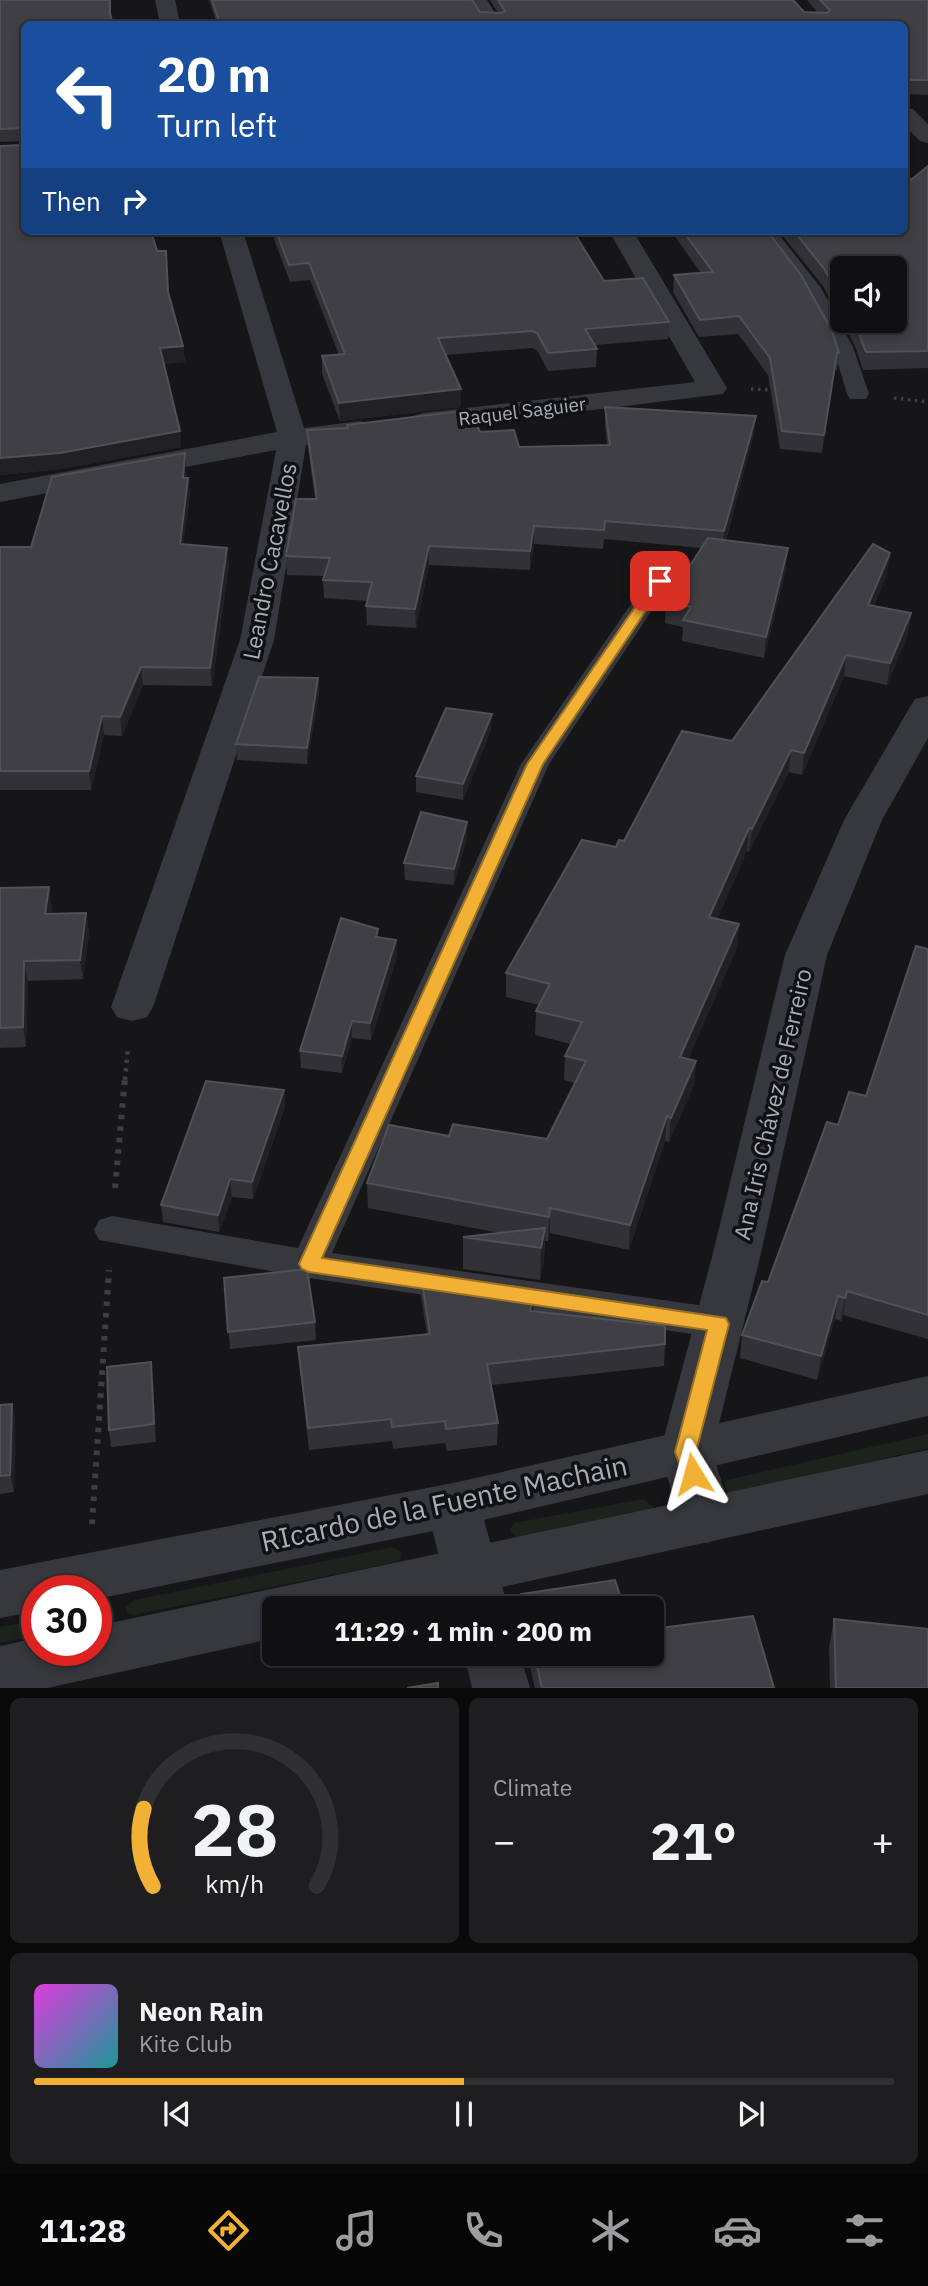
<!DOCTYPE html>
<html lang="en">
<head>
<meta charset="utf-8">
<style>
	body { margin:0; font-family:"IBM Plex Sans",sans-serif; background:#1e1e20; color:#f1f3f6; height:100vh; display:flex; flex-direction:column; font-size:26px; white-space:nowrap }
	* { box-sizing:border-box; margin:0 }
	p { font-size:23px; color:#9c9d9f }
	.icon { flex:none; width:38px; height:38px; fill:none; stroke:currentColor; stroke-width:2; stroke-linecap:round; stroke-linejoin:round }
	.map { position:relative; height:1688px; overflow:hidden }
	.drawer { display:flex; flex-direction:column; gap:10px; padding:10px; background:#09090a; flex:1 }
	.drawer>* { flex:none }
	.banner { position:absolute; left:21px; top:21px; width:887px; height:214px; border-radius:10px; box-shadow:0 4px 10px #0003,0 0 0 2px #303032; background:#1a4fa0; color:#fff; overflow:hidden }
	.tools { position:absolute; left:830px; top:256px; display:grid; gap:14px }
	.tools a { display:grid; place-items:center; width:77px; height:77px; border-radius:10px; background:#101012; box-shadow:0 4px 10px #0003,0 0 0 2px #303032; font-size:35px }
	.speed { position:absolute; left:21px; top:1575px; display:flex; gap:14px; font-size:35px; font-weight:700; text-align:center }
	.speed>* { display:grid; place-content:center; width:91px; height:91px; border-radius:50%; background:#101012; box-shadow:0 4px 10px #0003,0 0 0 2px #303032; line-height:1 }
	.speed .limit { border:10px solid #d22; background:#fff; color:#111 }
	.pin { position:absolute; display:grid; place-items:center; width:60px; height:60px; color:#fff; margin:-30px; border-radius:14px; box-shadow:0 4px 10px #0006 }
	.me { position:absolute; width:77px; margin:-38px; rotate:352deg; stroke-linejoin:round; filter:drop-shadow(0 0 5px #0008) }
	.turn { display:flex; align-items:center; gap:24px; height:147px; padding:0 21px; font-size:32px }
	.turn .icon { width:91px; height:91px; stroke-width:2.5 }
	.turn b { display:block; font-size:49px; line-height:60px }
	.then { display:flex; align-items:center; height:66px; padding:0 21px; background:#0003; gap:14px; font-size:26px }
	.big { font-size:52px; font-weight:700; line-height:1.1 }
	.drawer .tile { flex:1; display:flex; flex-direction:column; justify-content:center; gap:10px; min-width:0; padding:0 24px; border-radius:10px; background:#1e1e20 }
	.drawer .dial { align-items:center; gap:0 }
	.dial svg { height:182px; overflow:visible; fill:none; stroke:#303032; stroke-width:7; stroke-linecap:round; text-anchor:middle }
	.dial text { fill:#f1f3f6; stroke:none }
	.song { display:flex; align-items:center; gap:21px }
	.cover { width:84px; height:84px; border-radius:10px; background:linear-gradient(135deg,hsl(300 70% 55%),hsl(180 70% 35%)) }
	.played { height:7px; border-radius:4px; background:linear-gradient(90deg,#f2b134 50%,#303032 50%) }
	.keys { display:flex; justify-content:space-around; direction:ltr }
	.heat { display:flex; justify-content:space-between; align-items:center; font-size:38px; direction:ltr }
	.drawer .tiles { flex:1; display:grid; gap:10px; grid-template-columns:1fr 1fr }
	.tile:last-child { grid-column:span 2 }
	.trip { position:absolute; left:262px; top:1596px; width:402px; height:70px; border-radius:10px; background:#101012; box-shadow:0 4px 10px #0003,0 0 0 2px #303032; font-weight:700; line-height:70px; text-align:center }
	.tabs { display:flex; height:112px; justify-content:space-around; align-items:center; background:#060607; color:#9c9d9f }
	.tabs .icon { width:49px; height:49px }
	.tabs .selected { color:#f2b134 }
	.tabs b { font-size:32px; color:#f1f3f6 }
	.map>svg:first-child { display:block }
	.green { fill:#1c231d }
	.lines { fill:none; stroke-linecap:round; stroke-linejoin:round }
	.path-far2 { stroke:#3d3f44; stroke-width:3.5; stroke-dasharray:2.5 4.5; stroke-linecap:butt }
	.path-far1 { stroke:#3d3f44; stroke-width:4.5; stroke-dasharray:3.5 5; stroke-linecap:butt }
	.path { stroke:#3d3f44; stroke-width:6; stroke-dasharray:4.5 7; stroke-linecap:butt }
	.service { fill:#37383d; fill-rule:evenodd }
	.minor { fill:#37383d; fill-rule:evenodd }
	.tertiary { fill:#37383d; fill-rule:evenodd }
	.wall { fill:#323236; fill-rule:evenodd }
	.shaded-wall { fill:#212124 }
	.building { fill:#3f3f44; stroke:#4f5156; stroke-width:2 }
	.route { fill:#f2b134; stroke:#9d7322; stroke-width:2 }
	.labels { text-anchor:middle; dominant-baseline:central; stroke-width:7; stroke-linejoin:round; paint-order:stroke }
	.far-street-label { font-size:19px; fill:#a8adb8; stroke:#111113 }
	.street-label { font-size:23px; fill:#a8adb8; stroke:#111113 }
	.near-street-label { font-size:28px; fill:#a8adb8; stroke:#111113 }
</style>
</head>
<body>
<div class="map">
<svg width="928" height="1688" viewBox="0 0 928 1688">
	<rect width="100%" height="100%" fill="#161618"/>
	<!-- green -->
	<path class="green" d="M928,1434V1448L733,1495H728L723,1482L727,1480Z
		M643,1499L654,1507L652,1511L517,1539L510,1530L515,1523Z
		M394,1547L401,1552L400,1559L396,1562L133,1615L126,1612V1607L134,1600Z
		M37,1620V1636L0,1643V1627Z"/>
	<g class="lines">
		<!-- path-far2 -->
		<path class="path-far2" d="M751,389L774,390
			M894,398L928,402"/>
		<!-- path-far1 -->
		<path class="path-far1" d="M125,1080L128,1047"/>
		<!-- path -->
		<path class="path" d="M115,1188L125,1078
			M92,1524L109,1270"/>
		<!-- service -->
		<path class="service" d="M757,231H776L821,288L853,347L869,394L866,399H850L847,394L833,347L802,290Z
			M675,551L684,553L687,558L549,764L332,1253L719,1308L733,1313L738,1323L733,1333L719,1338L309,1278L99,1240L94,1230L99,1220L112,1216L298,1248L521,764L666,553Z"/>
		<!-- minor -->
		<path class="minor" d="M155,0H175L180,24H160Z
			M467,0H487L502,24H482Z
			M905,108L913,109L928,124V143L920,141L905,126Z
			M219,231H243L304,428L360,421L370,424L375,430L370,436L306,445L274,640L153,1007L147,1017L132,1021L117,1017L111,1007L240,640L276,450L0,502V484L277,432Z
			M609,231H633L727,388L723,394L423,431L413,428L409,422L413,416L423,413L695,382Z
			M928,696V738L882,820L827,955L761,1253L712,1452L734,1520L726,1536L707,1543L688,1536L680,1520L660,1452L713,1253L785,955L844,820L910,707L915,699Z
			M453,1483L472,1489L480,1505L508,1608H452L426,1505L434,1489Z
			M464,1654H520L530,1688H472Z"/>
		<!-- tertiary -->
		<path class="tertiary" d="M928,1376V1416L453,1527L96,1599V1591H37V1611L0,1618V1570L453,1483Z
			M928,1450V1494L406,1608H275V1638L47,1688H0V1646L37,1638V1650H96V1626Z"/>
	</g>
	<!-- wall -->
	<path class="wall" d="M0,0H111V18L24,24L157,251H166L169,294L183,346L185,362L164,364L180,431L181,447L62,469L0,475V146L24,145V141L0,142Z
		M209,0H472L480,12L498,13L490,0H793L804,12L818,13L807,0H928V95L905,94V24H217Z
		M928,166V368L863,370L855,346L823,286L779,231H905L911,180ZM842,268L894,320H842Z
		M271,231H573L604,281L669,322L668,339L595,345L597,349L596,367L548,371L537,350L532,348L446,355L461,389V407L340,421L322,374V356L339,355L310,280L290,282Z
		M671,231H767L839,353L837,370H835L822,453L780,449L768,375L738,334L699,337L673,292L674,275L701,273Z
		M605,407L754,434L726,540L786,569L764,658L682,641L683,627L665,623L666,602L702,548L604,539L603,549L534,544L530,570L429,565L416,628L367,625L366,606L368,601L324,598L323,580L324,576L287,575L286,556L315,499L308,447L307,430L347,428V425L480,432L519,447L607,445L605,424Z
		M186,470V478H188L190,495L183,545L227,548L229,565L212,686L143,685L122,736L104,735L91,790H0V547H31Z
		M887,574L874,606L911,613L908,634L887,685L844,676L802,775L789,772L749,852L747,851L717,919L739,924L737,948L688,1059L696,1061L694,1085L669,1142L665,1141L629,1250L550,1233L548,1241H545L544,1260L540,1280L463,1269V1237L500,1233L368,1208L367,1183L449,1136L547,1139L575,1083L564,1080L565,1056L571,1044L535,1035L536,1011L539,1005L506,997V973L616,847L624,841L732,741Z
		M318,678L319,694L307,764L237,760L236,744Z
		M491,730L463,800L416,792V776Z
		M467,822V838L454,885L405,880L404,863Z
		M0,888L52,907L51,914L86,913L89,932L83,979L28,981L26,1047L0,1048Z
		M378,938L396,940L397,956L371,1040L352,1038L342,1073L301,1068L300,1051Z
		M928,949V1339L843,1315L841,1321L835,1319L817,1380L740,1358L742,1335L768,1282L838,1125L866,1096Z
		M284,1090L285,1107L253,1199L232,1197L219,1232L163,1222L161,1205Z
		M421,1275L534,1292L533,1311L665,1344L664,1366L491,1385L498,1423L497,1445L447,1451L445,1443L393,1449L392,1441L309,1450L300,1369L298,1347L427,1334L421,1297Z
		M224,1278L315,1322L316,1340L230,1349Z
		M153,1379L156,1442L111,1447L109,1430Z
		M12,1404L15,1421L14,1492L0,1494V1405Z
		M521,1594L624,1608H520Z
		M834,1619L928,1688H830L829,1648Z
		M527,1654H653L774,1688H535Z"/>
	<!-- shaded-wall -->
	<path class="shaded-wall" d="M183,346L185,362L161,364L160,348Z
		M837,353L835,370L822,453L824,435Z
		M461,389V407L340,421L339,403Z
		M756,416L754,434L723,550L724,531Z
		M180,431L181,447L62,469L0,475V458Z
		M185,453L186,470L185,495L183,478Z
		M188,478L190,495L181,562L180,544Z
		M534,526V544L530,570V551Z
		M429,546V565L416,628L415,609Z
		M227,548L229,565L212,686L210,668Z
		M788,548L786,569L764,658L766,637Z
		M890,553L887,574L865,626L868,605Z
		M911,613L908,634L887,685L890,663Z
		M846,655L844,676L802,775L804,753Z
		M141,667L143,685L122,736L120,717Z
		M318,678L319,694L307,764V748Z
		M492,714L491,730L463,800V784Z
		M102,716L104,735L91,790L89,771Z
		M791,750L789,772L749,852L752,829Z
		M467,822V838L454,885V869Z
		M749,828L747,851L707,941L709,917Z
		M49,887L52,907L48,933L45,914Z
		M86,913L89,932L83,979L80,960Z
		M739,924L737,948L679,1081L680,1057Z
		M396,940L397,956L371,1040L370,1023Z
		M24,961L28,981L26,1047L23,1027Z
		M352,1021V1038L342,1073V1056Z
		M696,1061L694,1085L669,1142L671,1118Z
		M284,1090L285,1107L253,1199L252,1182Z
		M667,1116L665,1141L629,1250L630,1225Z
		M230,1179L232,1197L219,1232L218,1215Z
		M550,1208V1233L548,1241L549,1217Z
		M545,1228L544,1260L540,1280L541,1248Z
		M847,1291L843,1315L841,1321L845,1298Z
		M534,1292L533,1313L530,1311Z
		M838,1296L835,1319L817,1380L821,1356Z
		M151,1362L153,1379L156,1442L154,1424Z
		M12,1404L15,1421L14,1492L10,1475Z"/>
	<!-- building -->
	<path class="building" d="M0,0H110V14L113,24H24V231H151L157,251H166L168,292L183,346L160,348L180,431L60,453L0,458V146L24,145V128L0,129Z
		M212,0H472L480,12L502,13L505,11L498,0H793L804,12L827,13L830,10L820,0H928V80H905V24H220Z
		M928,166V351L866,352L857,329L853,320H894V268H842V301L825,270L794,231H905V172L911,180Z
		M276,231H573L604,281L643,278L669,322L585,329L597,349L548,353L537,333L533,331L438,338L461,389L339,403L322,356L345,354L309,263L289,265Z
		M683,231H767L801,275L832,331L839,353H837L824,435L782,431L770,358L739,316L700,320L674,275L713,272Z
		M605,407L756,416L724,531L605,521L604,530L534,526L530,551L429,546L415,609L366,606L372,582L323,580L330,558L286,556L296,499H317L307,430L348,428L347,425L470,410L480,432L514,430L519,447L610,445Z
		M185,453L183,478H188L180,544L227,548L210,668L141,667L120,717L102,716L89,771H0V547H31L52,477Z
		M708,538L788,548L766,637L683,620L691,607L666,602Z
		M873,544L890,553L868,605L911,613L890,663L846,655L804,753L791,750L752,829L749,828L709,917L739,924L680,1057L696,1061L671,1118L667,1116L630,1225L550,1208L549,1217L367,1183L389,1125L449,1136L453,1124L547,1139L586,1061L565,1056L582,1022L536,1011L550,984L506,973L582,840L616,847L619,840L624,841L682,731L732,741Z
		M259,677L318,678L307,748L236,744Z
		M446,708L492,714L463,784L416,776Z
		M421,812L467,822L454,869L404,863Z
		M49,887L45,914L86,913L80,960L24,961L23,1027L0,1028V888Z
		M341,918L378,929L376,937L396,940L370,1023L352,1021L342,1056L300,1051Z
		M916,946L928,949V1315L847,1291L845,1298L838,1296L821,1356L742,1335L762,1281L768,1282L827,1122L838,1125L849,1092L866,1096Z
		M206,1081L284,1090L252,1182L230,1179L218,1215L161,1205Z
		M545,1228L541,1248L463,1237Z
		M307,1269L315,1322L228,1332L224,1278Z
		M421,1275L534,1292L530,1311L665,1326V1344L487,1364L498,1423L446,1429L445,1421L392,1427L391,1419L308,1428L298,1347L430,1334Z
		M151,1362L154,1424L109,1430L107,1367Z
		M12,1404L10,1475L0,1476V1405Z
		M615,1580L624,1608H524L521,1594Z
		M753,1616L774,1688H542L534,1654H653V1629Z
		M834,1619L928,1629V1688H836Z
		M438,1683V1688H407Z"/>
	<!-- route -->
	<path class="route" d="M660,577L666,581L543,764L322,1258L726,1318L729,1324L696,1452L704,1474L701,1481L693,1483L685,1481L675,1452L707,1330L309,1272L302,1269L299,1264L527,764L655,578Z"/>
	<g class="labels">
		<!-- far-street labels -->
		<g class="far-street-label">
			<text transform="translate(522 411) rotate(-7)">Raquel Saguier</text>
		</g>
		<!-- street labels -->
		<g class="street-label">
			<text transform="translate(269 561) rotate(-79)">Leandro Cacavellos</text>
			<text transform="translate(772 1104) rotate(-77)">Ana Iris Chávez de Ferreiro</text>
		</g>
		<!-- near-street labels -->
		<g class="near-street-label">
			<text transform="translate(444 1503) rotate(-12)">RIcardo de la Fuente Machain</text>
		</g>
	</g>
</svg>
<div class="tools">
<a><svg class="icon" aria-label="sound" viewBox="0 0 24 24"><path d="M4 9h4l5-4v14l-5-4H4zM17 9q2 3 0 6"/></svg></a>
</div>
<div class="speed"><div class="limit">30</div></div>
<div class="pin" style="left:660px;top:581px;background:#d93025"><svg class="icon" aria-label="arrive" viewBox="0 0 24 24"><path d="M6 21V4h12l-3 4 3 4H6"/></svg></div>
<svg class="me" style="left:693px;top:1474px" viewBox="-20 -20 40 40"><path d="M0-17L14 15 0 8-14 15z" fill="#f2b134" stroke="#fff" stroke-width="4"/></svg>
<div class="trip">11:29 · 1 min · 200 m</div>
<div class="banner">
<div class="turn"><svg class="icon" aria-label="left" viewBox="0 0 24 24"><path d="M17 20v-9H6M10 6l-5 5 5 5"/></svg><div><b>20 m</b>Turn left</div></div>
<div class="then">Then<svg class="icon" aria-label="right" viewBox="0 0 24 24"><path d="M7 20v-9h11M14 6l5 5-5 5"/></svg></div>
</div>
</div>
<section class="drawer">
<div class="tiles">
<div class="tile dial"><svg viewBox="0 0 100 80">
<path d="M14 69A42 42 0 1 1 86 69"/>
<path d="M14 69A42 42 0 0 1 10 35" stroke="#f2b134"/>
<text x="50" y="56" font-size="32" font-weight="700">28</text>
<text x="50" y="72" font-size="11">km/h</text>
</svg></div>
<div class="tile"><p>Climate</p>
<div class="heat"><a>−</a><b class="big">21°</b><a>+</a></div>
</div>
<div class="tile">
<div class="song"><i class="cover"></i><div><b>Neon Rain</b><p>Kite Club</p></div></div>
<div class="played"></div>
<div class="keys"><svg class="icon" aria-label="previous" viewBox="0 0 24 24"><path d="M18 5L8 12l10 7zM5 5v14"/></svg><svg class="icon" aria-label="pause" viewBox="0 0 24 24"><path d="M8 5v14M16 5v14"/></svg><svg class="icon" aria-label="next" viewBox="0 0 24 24"><path d="M6 5l10 7-10 7zM19 5v14"/></svg></div>
</div>
</div>
</section>
<nav class="tabs">
<b>11:28</b>
<svg class="icon selected" aria-label="directions" viewBox="0 0 24 24"><path d="M12 3l9 9-9 9-9-9zM9 14v-3h6M13 9l2 2-2 2"/></svg>
<svg class="icon" aria-label="music" viewBox="0 0 24 24"><path d="M9 18V5l10-2v13"/><circle cx="6" cy="18" r="3"/><circle cx="16" cy="16" r="3"/></svg>
<svg class="icon" aria-label="phone" viewBox="0 0 24 24"><path d="M5 4h4l2 5-3 2q2 4 5 5l2-3 5 2v4C11 20 4 13 5 4z"/></svg>
<svg class="icon" aria-label="climate" viewBox="0 0 24 24"><path d="M12 3v18M4 7l16 10M4 17L20 7"/></svg>
<svg class="icon" aria-label="car" viewBox="0 0 24 24"><path d="M5 17H2v-5l4-1 3-4h7l3 4 3 1v5h-3M9 17h6M6 11h13"/><circle cx="7" cy="17" r="2"/><circle cx="17" cy="17" r="2"/></svg>
<svg class="icon" aria-label="filters" viewBox="0 0 24 24"><path d="M4 7h16M4 17h16"/><circle cx="9" cy="7" r="2"/><circle cx="15" cy="17" r="2"/></svg>
</nav>
</body>
</html>
